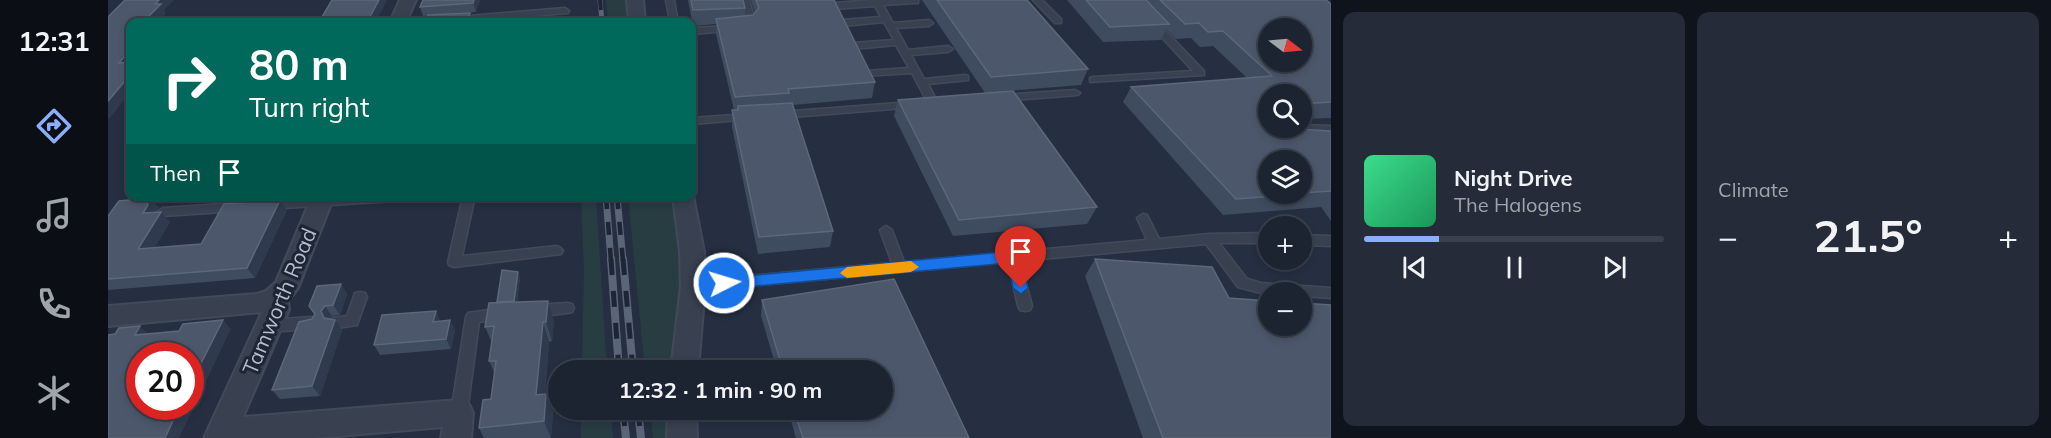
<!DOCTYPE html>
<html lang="en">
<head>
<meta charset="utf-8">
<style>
	body { margin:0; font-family:Mulish,sans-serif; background:#252b39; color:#f1f3f6; height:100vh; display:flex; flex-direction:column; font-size:22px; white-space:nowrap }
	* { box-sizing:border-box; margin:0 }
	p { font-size:20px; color:#a0a4ab }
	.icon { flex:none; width:33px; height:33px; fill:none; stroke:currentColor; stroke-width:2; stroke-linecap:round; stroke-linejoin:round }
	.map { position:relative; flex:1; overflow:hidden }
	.side { display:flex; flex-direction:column; gap:12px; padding:12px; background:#0f131b; width:720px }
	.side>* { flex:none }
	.guide { position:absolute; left:18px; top:18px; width:570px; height:183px; border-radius:12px; box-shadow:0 3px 9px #0003,0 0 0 2px #3a404d; background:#00695c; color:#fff; overflow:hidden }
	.needle { width:39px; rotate:106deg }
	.tools { position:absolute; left:1150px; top:18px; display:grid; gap:12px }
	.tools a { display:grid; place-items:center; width:54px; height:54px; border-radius:50%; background:#1c2331; box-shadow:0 3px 9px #0003,0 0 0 2px #3a404d; font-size:30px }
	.speed { position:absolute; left:18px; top:342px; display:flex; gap:12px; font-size:30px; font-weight:700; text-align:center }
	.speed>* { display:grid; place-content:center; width:78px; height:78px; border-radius:50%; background:#1c2331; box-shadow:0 3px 9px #0003,0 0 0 2px #3a404d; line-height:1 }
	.speed .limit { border:9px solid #d22; background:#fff; color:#111 }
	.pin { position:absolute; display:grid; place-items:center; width:51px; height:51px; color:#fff; margin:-62px -26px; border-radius:50% 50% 50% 0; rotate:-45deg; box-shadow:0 0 6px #0007 }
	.pin .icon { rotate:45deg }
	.me { position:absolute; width:66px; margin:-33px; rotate:85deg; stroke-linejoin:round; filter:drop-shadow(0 0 4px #0008) }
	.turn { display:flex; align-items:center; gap:21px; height:126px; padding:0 24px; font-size:27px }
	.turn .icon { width:78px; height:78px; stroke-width:2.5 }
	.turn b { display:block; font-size:42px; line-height:51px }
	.then { display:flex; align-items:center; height:57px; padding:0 24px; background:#0003; gap:12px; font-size:22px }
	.big { font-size:45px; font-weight:700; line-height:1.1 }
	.side .card { flex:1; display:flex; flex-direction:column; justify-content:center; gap:9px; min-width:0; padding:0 21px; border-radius:12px; background:#252b39 }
	.song { display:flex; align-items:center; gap:18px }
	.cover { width:72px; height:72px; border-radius:9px; background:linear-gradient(135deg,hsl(150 70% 55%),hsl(150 70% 35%)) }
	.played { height:6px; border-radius:3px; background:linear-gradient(90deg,#8aaefb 25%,#3a404d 25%) }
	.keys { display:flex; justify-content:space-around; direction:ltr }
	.heat { display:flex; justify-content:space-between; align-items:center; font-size:33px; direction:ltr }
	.side .tiles { flex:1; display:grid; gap:12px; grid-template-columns:repeat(2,1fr) }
	.trip { position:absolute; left:440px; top:360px; width:345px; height:60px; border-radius:30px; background:#1c2331; box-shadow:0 3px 9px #0003,0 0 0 2px #3a404d; font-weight:700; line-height:60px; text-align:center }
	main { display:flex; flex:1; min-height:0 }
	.tab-bar { display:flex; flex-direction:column; width:108px; justify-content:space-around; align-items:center; background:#0b0e14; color:#a0a4ab }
	.tab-bar .icon { width:42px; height:42px }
	.tab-bar .current { color:#8aaefb }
	.tab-bar b { font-size:27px; color:#f1f3f6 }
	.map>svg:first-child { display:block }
	.green { fill:#273d42 }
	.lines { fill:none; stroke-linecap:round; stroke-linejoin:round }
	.service-casing { stroke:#424a5a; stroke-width:3 }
	.minor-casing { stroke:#424a5a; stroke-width:4 }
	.service { fill:#394151; fill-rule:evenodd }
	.minor { fill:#394151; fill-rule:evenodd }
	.rail-far2-casing { stroke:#5b6578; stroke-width:5 }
	.rail-far1-casing { stroke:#5b6578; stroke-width:7 }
	.rail-casing { stroke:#5b6578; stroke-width:8 }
	.rail-far2 { stroke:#1e2636; stroke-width:4; stroke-dasharray:10; stroke-linecap:butt }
	.rail-far1 { stroke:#1e2636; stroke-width:4.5; stroke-dasharray:13; stroke-linecap:butt }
	.rail { stroke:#1e2636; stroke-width:5; stroke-dasharray:16; stroke-linecap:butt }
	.wall { fill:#3f4b5f }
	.shaded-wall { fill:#2f3a4e }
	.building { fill:#4c576b; stroke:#5c677a; stroke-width:1.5; fill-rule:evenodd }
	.route { fill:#1a73e8; stroke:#114b97; stroke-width:1.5 }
	.slow { fill:#f59e0b }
	.labels { text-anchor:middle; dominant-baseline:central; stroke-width:6; stroke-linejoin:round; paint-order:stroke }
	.street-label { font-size:21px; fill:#b5bccb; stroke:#1e2636 }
</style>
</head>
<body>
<main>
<nav class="tab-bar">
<b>12:31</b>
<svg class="icon current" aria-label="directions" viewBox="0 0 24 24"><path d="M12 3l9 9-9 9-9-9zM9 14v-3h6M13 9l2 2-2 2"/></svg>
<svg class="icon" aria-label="music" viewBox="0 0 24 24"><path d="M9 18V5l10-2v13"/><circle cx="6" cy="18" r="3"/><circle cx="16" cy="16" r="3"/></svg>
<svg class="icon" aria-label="phone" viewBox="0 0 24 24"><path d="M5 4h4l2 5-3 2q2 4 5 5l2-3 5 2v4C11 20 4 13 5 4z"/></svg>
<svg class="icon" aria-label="climate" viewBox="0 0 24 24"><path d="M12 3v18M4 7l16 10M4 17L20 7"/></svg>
</nav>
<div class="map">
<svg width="1223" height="438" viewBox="0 0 1223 438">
	<rect width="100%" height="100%" fill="#252f41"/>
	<!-- green -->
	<path class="green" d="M498,0H520L522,22H500Z
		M473,197H488L499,370H474L476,268Z
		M520,197H565C577,259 573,308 568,370H537Z
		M473,410H502L505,438H473Z
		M542,410H565L563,426L558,438H545Z"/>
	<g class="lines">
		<defs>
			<path id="service" d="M558,0H566L570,22H562Z
				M633,0H641L648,24L643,29L584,34V28L638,25L639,23Z
				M764,0H810V3H807L775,5L785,23L821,20L825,23L821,26L788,28L800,50L840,46L845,49L840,52L803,55L816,79L857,75L860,76V80L820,84L830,103L825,106L820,103L804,73L755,76V72L758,71L801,68L788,45L745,49L740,46L745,43L786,40L776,22L734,26L730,23L734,20L773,17L767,6L727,9L723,6L727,3Z
				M925,0H934L953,19V23H947Z
				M1019,0H1028L1096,71V75L982,82V78L985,77L1085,71Z
				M457,8L461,11L460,13L350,22L345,20L349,17Z
				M331,18L334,19V22H301L305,19Z
				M967,90L972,93L970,95L893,101L888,98L893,95Z
				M804,102L808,103V107L672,118L667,115L672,112Z
				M640,114L645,117L644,119L584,124V118Z
				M1194,125L1223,126V132L1187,131L1182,128H1194Z
				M230,196H308L302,200L160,209L154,205L160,201Z
				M355,196H367L354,256L449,246L453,248L455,251L453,254L346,267L341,265L340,262Z
				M130,203L136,207L130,211L55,216L49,212L55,208Z
				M1035,214L1039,215L1051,239L1101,234L1161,233V243H1111L1139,279L1153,283L1223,288V298L1194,296V292L1153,293L1130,287L1098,244L912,261L924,306L922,310L917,311L912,310L910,306L900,262L585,291L580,290L578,286L580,282L585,281L784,263L772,230L778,226L784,230L796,262L1039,240L1029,218Z
				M1194,235L1223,236V246L1194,245Z
				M252,292L257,293L259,297L249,325L229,328L224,326L222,322L224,318L239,316L247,293Z
				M459,303L464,304L466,308L464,312L459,313L428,317L423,315L421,311L423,307L428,305Z
				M395,308L400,310L402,314L400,318L371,322L359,413L356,418L351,420L346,418L343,413L358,317L360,313Z
				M204,317L209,319L211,323L209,327L204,329L160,332L155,330L153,326L155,322L160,320Z"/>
			<path id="minor" d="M292,0H308L298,22H282Z
				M519,0H535L537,22H521Z
				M584,191L596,252L597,286L590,370H563L573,286L572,252L565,196H584Z
				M204,196H226L190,288L180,301L181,310L135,417L351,400L361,404L365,413L363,438H333L335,427L207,438H96L154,312L0,326V306L149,294L158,291L168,282Z
				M560,410H588L589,438H559Z"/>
		</defs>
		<!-- service casing -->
		<use href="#service" class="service-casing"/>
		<!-- minor casing -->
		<use href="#minor" class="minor-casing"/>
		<!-- service -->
		<use href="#service" class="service"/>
		<!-- minor -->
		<use href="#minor" class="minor"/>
		<defs>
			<path id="rail-far2" d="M492,0L494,22"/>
			<path id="rail-far1" d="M498,196L503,261
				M509,196L515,261"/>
			<path id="rail" d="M503,259L511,370
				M515,259L525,370
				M515,410L518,438
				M530,410L533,438"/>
		</defs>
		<!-- rail-far2 casing -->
		<use href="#rail-far2" class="rail-far2-casing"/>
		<!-- rail-far1 casing -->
		<use href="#rail-far1" class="rail-far1-casing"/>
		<!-- rail casing -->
		<use href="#rail" class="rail-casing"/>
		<!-- rail-far2 -->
		<use href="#rail-far2" class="rail-far2"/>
		<!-- rail-far1 -->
		<use href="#rail-far1" class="rail-far1"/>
		<!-- rail -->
		<use href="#rail" class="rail"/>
	</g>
	<!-- wall -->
	<path class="wall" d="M315,0H372L368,12L315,16L312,7Z
		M580,0H635L637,8V16L645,15L647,13L643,0H726L767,82L764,98L685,105L725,231L722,247L650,254L624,127V110H626L608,34V24L585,26Z
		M814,0H919L980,69L973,85L899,91L989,207L979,224L845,236L786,116L790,100L877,93Z
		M959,0H1218L1223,4V118L1194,119V94H1161V121H1154V127L1223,131V221L1213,207L1115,215L1015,102L1023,87L1139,78L1105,46L1092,47L1083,38L1068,39L1058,29L1053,40L995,42Z
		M130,196H183L133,200Z
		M42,198L51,208L47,211V212L62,222L46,248L93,244L172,200L179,210L147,278L0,290V216Z
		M987,259L1121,298L1223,438H1035L977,276Z
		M412,277L409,302L446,321L444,341L441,342L437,394L445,412L443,438H376L371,428L383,399L387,374L381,361L384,343L377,327L389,303Z
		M786,279L861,438H688L680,410H774V370H669L653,316L654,300Z
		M233,284L239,294L232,315L224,316L221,319L234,330L212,396L172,399L164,390L207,314Z
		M328,311L332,321L347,330L343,349L272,355L266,345Z"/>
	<!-- shaded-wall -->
	<path class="shaded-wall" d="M51,0H66L56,10L58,13L53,19L55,22H41L39,18L47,4Z
		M271,0H279L268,22H259Z
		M366,0H372L368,12L365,3Z
		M362,13L364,22H359Z
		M22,50V67L11,63Z
		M22,75V93L0,120V101Z
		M42,198L51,208L47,211L49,215L35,213L38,201Z
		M172,200L179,210L147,278L139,268Z
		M53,212L62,222L39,259L30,249Z
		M410,272L412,277L408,306L406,301Z
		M233,284L239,294L232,315L225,305Z
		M440,301L446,321L444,341L438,322Z
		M217,306L224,316L220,321L216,318L213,311Z
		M328,311L332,321L330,332L325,322Z
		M115,320L123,329L71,438H57L72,406H82V385Z
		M227,320L234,330L212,396L204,386Z
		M342,320L347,330L343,349L338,339Z
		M435,322L441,342L435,413L428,395Z
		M32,326L41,335H27Z
		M438,394L445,412L443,438L436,421Z"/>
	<!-- building -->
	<path class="building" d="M17,0H51L47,4H53L39,18H52L47,22H22V50L11,63L22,62V75L0,101V17Z
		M224,0H271L259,22H211Z
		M315,0H366L365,3L312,7Z
		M583,0H635L637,8L585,10Z
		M648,0H726L767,82L680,89L681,93L627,97L608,19L645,15L651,8Z
		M829,0H919L980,69L883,77Z
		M978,0H1038L1061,24L1002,27Z
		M1052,0H1218L1223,4V102L1194,104V94H1161V106H1154V127L1223,131V191L1194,193V160H1161V194H1193L1128,199L1023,87L1164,76L1115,31L1100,32L1091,23L1077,24ZM1161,28H1194V62H1161Z
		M362,13L359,22H317L320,15Z
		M905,91L989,207L851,220L790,100Z
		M684,103L725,231L651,237L624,110H630V106Z
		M42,198L38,201L40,205L35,213L53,212L30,249L93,244L116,204L172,200L139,268L0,279V216L11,201Z
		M987,259L1104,267L1121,298L1161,301V326H1194V303L1223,305V438H1055Z
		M394,270L410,272L406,301L389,302Z
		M786,279L861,438H695L686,410H774V370H675L654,300Z
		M233,284L225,305L217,306L213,311L216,318L227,320L204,386L164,390L191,322L204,319L207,314L201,306L209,286Z
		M440,301L438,322H435L428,395L438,394L436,421L371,428L375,400L383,399L388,361H381L386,326L377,327L381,303Z
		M328,311L325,322L342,320L338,339L266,345L274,315Z
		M115,320L82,385V356H32V406H72L57,438H0V335L7,334L11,328L32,326L27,335L71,331L75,324Z"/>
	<!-- route -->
	<path class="route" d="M906,251L913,257L920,288L913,294L905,288L900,263L616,289L608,283L616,278Z"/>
	<!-- slow -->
	<path class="slow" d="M803,261L811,267L803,272L739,278L732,273L739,267Z"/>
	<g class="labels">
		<!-- street labels -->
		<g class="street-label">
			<text transform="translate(171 301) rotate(-67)">Tamworth Road</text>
		</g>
	</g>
</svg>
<div class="tools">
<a><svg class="needle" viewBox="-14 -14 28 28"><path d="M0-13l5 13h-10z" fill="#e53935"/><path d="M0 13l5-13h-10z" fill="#a0a4ab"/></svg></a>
<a><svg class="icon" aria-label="search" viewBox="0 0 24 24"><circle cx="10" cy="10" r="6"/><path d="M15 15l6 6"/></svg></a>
<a><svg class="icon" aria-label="layers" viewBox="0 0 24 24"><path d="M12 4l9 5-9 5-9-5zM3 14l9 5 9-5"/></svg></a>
<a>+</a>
<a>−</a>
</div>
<div class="speed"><div class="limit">20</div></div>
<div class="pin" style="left:913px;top:288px;background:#d93025"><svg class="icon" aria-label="arrive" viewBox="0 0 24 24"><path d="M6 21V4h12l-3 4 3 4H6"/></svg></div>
<svg class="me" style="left:616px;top:283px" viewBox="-20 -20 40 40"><circle r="17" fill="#1a73e8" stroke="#fff" stroke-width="3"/><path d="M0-11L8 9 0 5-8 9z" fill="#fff"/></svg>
<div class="trip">12:32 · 1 min · 90 m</div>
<div class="guide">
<div class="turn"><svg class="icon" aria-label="right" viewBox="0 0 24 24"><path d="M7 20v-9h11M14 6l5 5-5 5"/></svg><div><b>80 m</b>Turn right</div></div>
<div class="then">Then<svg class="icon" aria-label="arrive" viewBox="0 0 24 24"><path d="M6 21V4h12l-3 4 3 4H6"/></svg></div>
</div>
</div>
<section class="side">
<div class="tiles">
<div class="card">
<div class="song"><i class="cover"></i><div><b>Night Drive</b><p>The Halogens</p></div></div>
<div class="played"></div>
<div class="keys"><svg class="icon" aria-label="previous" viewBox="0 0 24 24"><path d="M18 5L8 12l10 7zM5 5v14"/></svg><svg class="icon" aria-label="pause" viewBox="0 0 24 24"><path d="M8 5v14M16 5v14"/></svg><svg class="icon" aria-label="next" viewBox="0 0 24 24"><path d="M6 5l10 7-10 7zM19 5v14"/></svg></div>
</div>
<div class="card"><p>Climate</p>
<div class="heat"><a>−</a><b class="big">21.5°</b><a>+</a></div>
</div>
</div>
</section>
</main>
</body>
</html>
